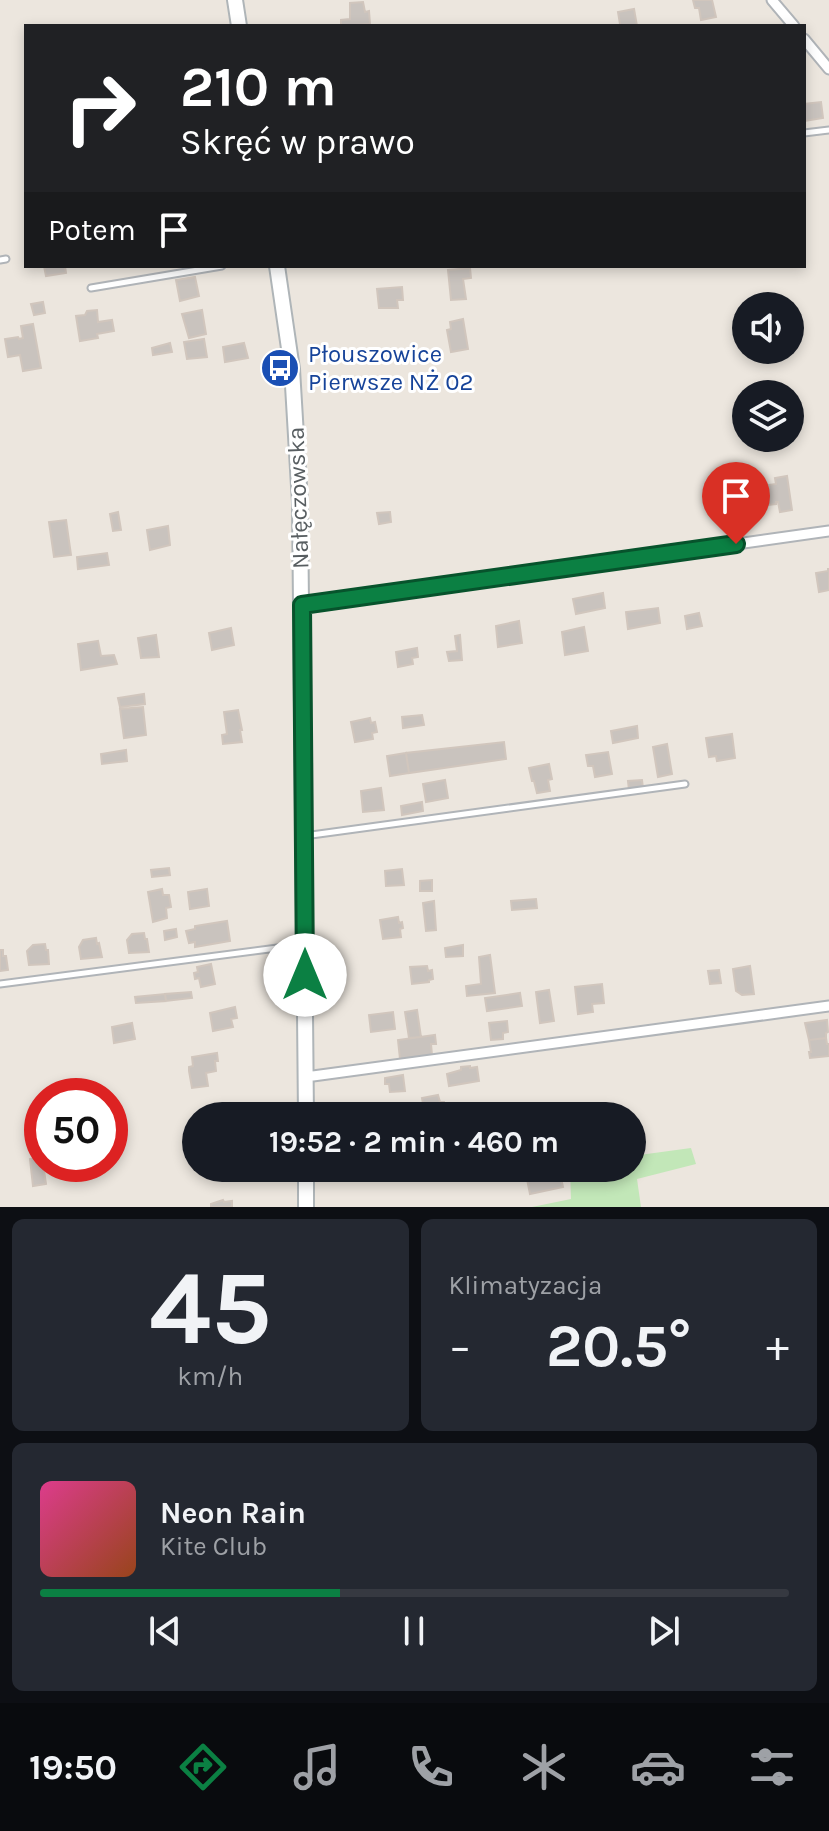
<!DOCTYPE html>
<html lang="pl">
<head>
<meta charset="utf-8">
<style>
	body { margin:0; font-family:Karla,sans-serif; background:#242831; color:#f1f3f6; height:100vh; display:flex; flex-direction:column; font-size:30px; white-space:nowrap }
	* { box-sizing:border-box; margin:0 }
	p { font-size:26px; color:#9ea1a6 }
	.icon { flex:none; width:44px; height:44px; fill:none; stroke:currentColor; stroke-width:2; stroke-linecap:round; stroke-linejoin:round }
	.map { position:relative; height:1207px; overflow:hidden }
	.sheet { display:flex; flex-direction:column; gap:12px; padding:12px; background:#0d0f14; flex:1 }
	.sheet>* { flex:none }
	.hud { position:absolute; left:24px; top:24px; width:782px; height:244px; border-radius:0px; box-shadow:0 4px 12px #0003; background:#202124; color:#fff; overflow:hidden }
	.tools { position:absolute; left:732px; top:292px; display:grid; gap:16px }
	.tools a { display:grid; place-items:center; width:72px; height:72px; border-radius:50%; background:#171b24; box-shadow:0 4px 12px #0003; font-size:40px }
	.speed { position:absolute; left:24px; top:1078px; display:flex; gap:16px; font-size:40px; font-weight:700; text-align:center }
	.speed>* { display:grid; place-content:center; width:104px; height:104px; border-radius:50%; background:#171b24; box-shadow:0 4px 12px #0003; line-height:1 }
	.speed .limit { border:12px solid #d22; background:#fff; color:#111 }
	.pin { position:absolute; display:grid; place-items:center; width:68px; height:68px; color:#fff; margin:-82px -34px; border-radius:50% 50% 50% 0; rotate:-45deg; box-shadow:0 0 8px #0007 }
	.pin .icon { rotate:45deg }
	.me { position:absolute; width:88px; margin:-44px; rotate:0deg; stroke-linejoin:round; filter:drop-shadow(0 0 6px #0008) }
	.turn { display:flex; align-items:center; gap:28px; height:168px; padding:0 24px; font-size:36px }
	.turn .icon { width:104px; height:104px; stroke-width:2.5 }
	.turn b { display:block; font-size:56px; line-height:68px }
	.then { display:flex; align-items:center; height:76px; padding:0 24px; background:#0003; gap:16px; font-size:30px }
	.big { font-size:60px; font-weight:700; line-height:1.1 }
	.sheet .widget { flex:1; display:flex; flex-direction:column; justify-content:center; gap:12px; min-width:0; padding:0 28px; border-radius:12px; background:#242831 }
	.sheet .dial { align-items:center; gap:0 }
	.dial b { font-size:104px; line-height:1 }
	.song { display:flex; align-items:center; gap:24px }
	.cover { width:96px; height:96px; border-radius:12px; background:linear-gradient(135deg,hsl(330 70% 55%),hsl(20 70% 35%)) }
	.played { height:8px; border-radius:4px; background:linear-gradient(90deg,#0b8043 40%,#363941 40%) }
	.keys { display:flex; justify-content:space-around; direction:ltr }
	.heat { display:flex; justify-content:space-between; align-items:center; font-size:44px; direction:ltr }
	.sheet .tiles { flex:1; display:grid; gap:12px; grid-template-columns:1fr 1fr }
	.widget:last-child { grid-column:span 2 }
	.trip { position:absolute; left:182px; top:1102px; width:464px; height:80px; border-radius:40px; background:#171b24; box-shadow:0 4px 12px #0003; font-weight:700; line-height:80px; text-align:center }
	.tabs { display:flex; height:128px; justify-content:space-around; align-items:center; background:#090b0e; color:#9ea1a6 }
	.tabs .icon { width:56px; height:56px }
	.tabs .selected { color:#0b8043 }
	.tabs b { font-size:36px; color:#f1f3f6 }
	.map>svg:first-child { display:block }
	.green { fill:#c2e7b8 }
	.building { fill:#c9c3be; stroke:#d1c6bd; stroke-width:2 }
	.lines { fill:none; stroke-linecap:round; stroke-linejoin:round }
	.service-casing { stroke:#b0b4b8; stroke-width:9 }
	.minor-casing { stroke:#b0b4b8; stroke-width:13 }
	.secondary-casing { stroke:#afb5b8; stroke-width:18 }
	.service { stroke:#fff; stroke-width:5 }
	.minor { stroke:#fff; stroke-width:9 }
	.secondary { stroke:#fff; stroke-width:14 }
	.route-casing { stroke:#07532c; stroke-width:20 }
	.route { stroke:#0b8043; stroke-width:14 }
	.labels { text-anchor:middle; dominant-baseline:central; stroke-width:6; stroke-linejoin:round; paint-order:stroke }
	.transit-label { font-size:24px; fill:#164399; stroke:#fff; text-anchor:start }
	.street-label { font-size:24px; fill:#585e61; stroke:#fff }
</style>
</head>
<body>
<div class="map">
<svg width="829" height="1207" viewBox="0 0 829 1207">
	<rect width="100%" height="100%" fill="#ece6de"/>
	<!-- green -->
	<path class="green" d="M691,1148L696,1164L637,1179L641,1207H532L571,1199L570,1168H632V1156Z"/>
	<!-- building -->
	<path class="building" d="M693,0H712L716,17L701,20L699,8H695Z
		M363,2L365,12L369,11L370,24L341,26V20L350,19V3Z
		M634,9L637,26H618L620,24L618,12Z
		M821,102L823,118L804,121V104Z
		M44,266H65L66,273L46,276Z
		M470,268L471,278L463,279L466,299L451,300L448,270Z
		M195,277L199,296L180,301L176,280Z
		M402,287L403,300H397L398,308H379L377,289Z
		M43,302L45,313L34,315L31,304Z
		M97,310L98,322L112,320L114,331L97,334L98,338L80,341L76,316L85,315L87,311Z
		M202,310L206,334L189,338L182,314Z
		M463,319L468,349L451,352L447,330L451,329L450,322Z
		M33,324L41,368L23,371L20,355L8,357L5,339L18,337L19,339L23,338L21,326Z
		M204,339L207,357L187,359L184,342Z
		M170,343L172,352L153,355L152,348Z
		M244,343L248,358L225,362L223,347Z
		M787,476L792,510L780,512L778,502H776V504L768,505L766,492H769L768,485L776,484L775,478Z
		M118,512L121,530L113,531L110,514Z
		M390,512L391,522L379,524L377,513Z
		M66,520L71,555L54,557L49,522Z
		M168,526L170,545L150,550L147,530Z
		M107,553L109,565L78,569L77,557Z
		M828,569H829V590L819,592L816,573L828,571Z
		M603,593L605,608L576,614L573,599Z
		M658,608L660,623L628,629L626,612Z
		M699,613L702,626L687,629L685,616Z
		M519,621L522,643L498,647L496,626Z
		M584,627L588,651L565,655L562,632Z
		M231,628L234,645L212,650L209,633Z
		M156,635L159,657L141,658L138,638Z
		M460,635L462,660L449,661L447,652L457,651L455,636Z
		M98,641L101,656L114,655L117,664L81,670L78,644Z
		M417,648L418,657L412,658L413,664L398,667L396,652Z
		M144,694L145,704L120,707L118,698Z
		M143,707L146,735L124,738L120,709Z
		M238,710L242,730H240L242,742L223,744L222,735L227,734L224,712Z
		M422,715L424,725L403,728L402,717Z
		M370,718L371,723L375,722L377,732L372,733L373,739L355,742L351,722Z
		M637,726L638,738L613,743L611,731Z
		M732,734L735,758L717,761L716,756L709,757L706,738Z
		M504,742L506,759L409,773L406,753Z
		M667,744L672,774L658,777L653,747Z
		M126,750L127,761L102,764L101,754Z
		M608,752L612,774L595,777L593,766H588L586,755Z
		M406,753L409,773L390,776L387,756Z
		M549,764L552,779L548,780L550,791L537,793L534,781H532L529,768Z
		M445,780L448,798L426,802L423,784Z
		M642,780L643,788L629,790L628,781Z
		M381,788L384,810L363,812L361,791Z
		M422,802L423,811L402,815L401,806Z
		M169,868L170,875L152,877L151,870Z
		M402,869L404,885L386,886L385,871Z
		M432,880V891H420V881Z
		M162,889L163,895H169L171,907L166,908L167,918L153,922L148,892Z
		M207,889L209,906L190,909L188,892Z
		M536,899L537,908L512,910L511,901Z
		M434,901L436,930L426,931L423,903Z
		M398,917L399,923L402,922L403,928L400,929L401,937L383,939L380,920Z
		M227,921L230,941L195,947V942L189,943L186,931L195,929V926Z
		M176,929L177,937L165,940L164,931Z
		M144,933L145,939H147L149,952L129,953L127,940L132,934Z
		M96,938L97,944L99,943L102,957L81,959L79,947L83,940Z
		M45,944L46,950H48L49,964L29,965L27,951L33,945Z
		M463,945V956L446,957L445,948Z
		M0,950H3V956H6L8,970L0,971Z
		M490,955L495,993L467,996L466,986L481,984L479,957Z
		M211,964L215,984L201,987L199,978L195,979L194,973L198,972L197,967Z
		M427,966L428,971L432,970L433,979L429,980V982L412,984L410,967Z
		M750,966L754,994L742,995L736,991L733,969Z
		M719,970L721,983L710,984L708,971Z
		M602,984L604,1003L592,1004L593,1012L578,1014L575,987Z
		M549,990L554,1021L540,1023L536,992Z
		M191,992L192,998L166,1001L165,994Z
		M520,993L522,1006L487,1011L485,998Z
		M165,994L166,1001L136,1003L135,997Z
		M235,1007L237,1018L231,1019L233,1027L213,1031L210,1013Z
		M417,1010L421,1037L409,1038L405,1012Z
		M393,1012L395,1029L371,1032L369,1015Z
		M827,1020L828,1032L826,1033V1038L809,1040L805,1023Z
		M507,1021L508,1032L503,1033V1039L491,1040L489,1023Z
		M132,1023L135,1039L114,1043L112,1027Z
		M435,1035L436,1044H431L432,1055L400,1059L398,1040Z
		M826,1038L827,1044H829V1056L810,1058L809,1052H811L809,1040Z
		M217,1053L218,1061H215L216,1071L206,1073L208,1086L192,1088L189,1071V1067L193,1066L192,1057Z
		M470,1066V1068L477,1067L479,1081L449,1086L447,1074L461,1070V1067Z
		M403,1075L405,1091L390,1092L389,1084H385V1078Z
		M438,1095L440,1102H444L445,1108H441V1112L425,1115L422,1098Z
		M42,1157L46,1184L33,1186L30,1159Z
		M560,1173L563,1187L530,1194L527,1179Z
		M223,1200L224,1202L232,1201V1207H211V1204Z"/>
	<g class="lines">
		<defs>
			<path id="service" d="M804,133L829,130
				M0,260L6,259
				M91,288L222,266
				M304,836L685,784
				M0,984L285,947H303"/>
			<path id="minor" d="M772,0L794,26
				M804,39L829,69
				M302,605L829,531
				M305,1075L313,1076L829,1006"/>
			<path id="secondary" d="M235,0L239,26
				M277,266L292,369L300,503L306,1116
				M306,1168V1207"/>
		</defs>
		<!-- service casing -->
		<use href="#service" class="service-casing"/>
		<!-- minor casing -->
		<use href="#minor" class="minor-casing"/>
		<!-- secondary casing -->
		<use href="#secondary" class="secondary-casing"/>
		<!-- service -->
		<use href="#service" class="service"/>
		<!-- minor -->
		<use href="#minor" class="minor"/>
		<!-- secondary -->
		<use href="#secondary" class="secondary"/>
	</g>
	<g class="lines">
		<defs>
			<path id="route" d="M305,975L302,605L736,544"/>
		</defs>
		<!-- route casing -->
		<use href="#route" class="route-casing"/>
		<!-- route -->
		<use href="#route" class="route"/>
	</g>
	<!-- icons -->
	<defs>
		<symbol id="bus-disc" viewBox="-11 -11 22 22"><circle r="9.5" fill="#1a4fb4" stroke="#fff"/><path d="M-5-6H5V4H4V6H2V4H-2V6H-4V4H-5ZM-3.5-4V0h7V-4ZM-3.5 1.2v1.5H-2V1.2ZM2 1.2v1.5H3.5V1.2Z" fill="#fff"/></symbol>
	</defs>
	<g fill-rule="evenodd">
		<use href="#bus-disc" x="258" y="346" width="44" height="44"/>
	</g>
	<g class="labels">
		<!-- transit labels -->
		<g class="transit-label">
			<text x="308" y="354">Płouszowice<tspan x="308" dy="28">Pierwsze NŻ 02</tspan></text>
		</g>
		<!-- street labels -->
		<g class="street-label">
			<text transform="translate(298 498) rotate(-92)">Nałęczowska</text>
		</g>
	</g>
</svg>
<div class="tools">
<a><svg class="icon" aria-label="sound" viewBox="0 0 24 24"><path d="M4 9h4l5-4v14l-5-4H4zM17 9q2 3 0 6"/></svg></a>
<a><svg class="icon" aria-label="layers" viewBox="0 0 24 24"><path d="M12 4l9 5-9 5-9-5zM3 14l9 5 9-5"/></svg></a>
</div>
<div class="speed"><div class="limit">50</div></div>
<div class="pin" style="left:736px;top:544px;background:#d93025"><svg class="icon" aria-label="arrive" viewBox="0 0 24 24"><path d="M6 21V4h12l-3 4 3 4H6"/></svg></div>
<svg class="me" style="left:305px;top:975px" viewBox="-20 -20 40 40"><circle r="19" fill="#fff"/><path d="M0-13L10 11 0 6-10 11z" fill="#0b8043"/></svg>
<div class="trip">19:52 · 2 min · 460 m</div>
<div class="hud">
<div class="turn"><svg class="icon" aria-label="right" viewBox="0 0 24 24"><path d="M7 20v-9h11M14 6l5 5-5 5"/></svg><div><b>210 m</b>Skręć w prawo</div></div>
<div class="then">Potem<svg class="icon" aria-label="arrive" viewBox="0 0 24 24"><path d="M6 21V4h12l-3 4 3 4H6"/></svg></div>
</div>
</div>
<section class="sheet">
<div class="tiles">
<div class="widget dial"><b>45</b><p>km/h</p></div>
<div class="widget"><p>Klimatyzacja</p>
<div class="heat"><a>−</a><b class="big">20.5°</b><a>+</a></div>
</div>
<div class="widget">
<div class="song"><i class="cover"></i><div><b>Neon Rain</b><p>Kite Club</p></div></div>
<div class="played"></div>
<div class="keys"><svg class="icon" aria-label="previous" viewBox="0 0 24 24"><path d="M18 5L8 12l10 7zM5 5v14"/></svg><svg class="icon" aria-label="pause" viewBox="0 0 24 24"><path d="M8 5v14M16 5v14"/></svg><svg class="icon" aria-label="next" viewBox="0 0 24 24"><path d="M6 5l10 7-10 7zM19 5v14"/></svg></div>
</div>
</div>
</section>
<nav class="tabs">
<b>19:50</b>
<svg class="icon selected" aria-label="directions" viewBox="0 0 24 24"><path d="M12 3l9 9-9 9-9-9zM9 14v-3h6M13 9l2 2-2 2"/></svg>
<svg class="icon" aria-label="music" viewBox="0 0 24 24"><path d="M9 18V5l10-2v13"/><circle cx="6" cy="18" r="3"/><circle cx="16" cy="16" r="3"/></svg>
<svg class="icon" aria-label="phone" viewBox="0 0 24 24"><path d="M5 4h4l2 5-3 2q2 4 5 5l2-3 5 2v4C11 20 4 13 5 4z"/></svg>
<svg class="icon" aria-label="climate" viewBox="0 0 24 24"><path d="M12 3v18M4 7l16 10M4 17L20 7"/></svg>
<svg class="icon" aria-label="car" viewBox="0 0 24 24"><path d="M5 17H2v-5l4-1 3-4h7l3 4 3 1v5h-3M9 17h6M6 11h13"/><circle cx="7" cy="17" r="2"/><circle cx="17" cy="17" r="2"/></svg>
<svg class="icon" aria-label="filters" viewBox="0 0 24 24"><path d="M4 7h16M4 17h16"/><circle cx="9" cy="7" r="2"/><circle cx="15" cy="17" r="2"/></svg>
</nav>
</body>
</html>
